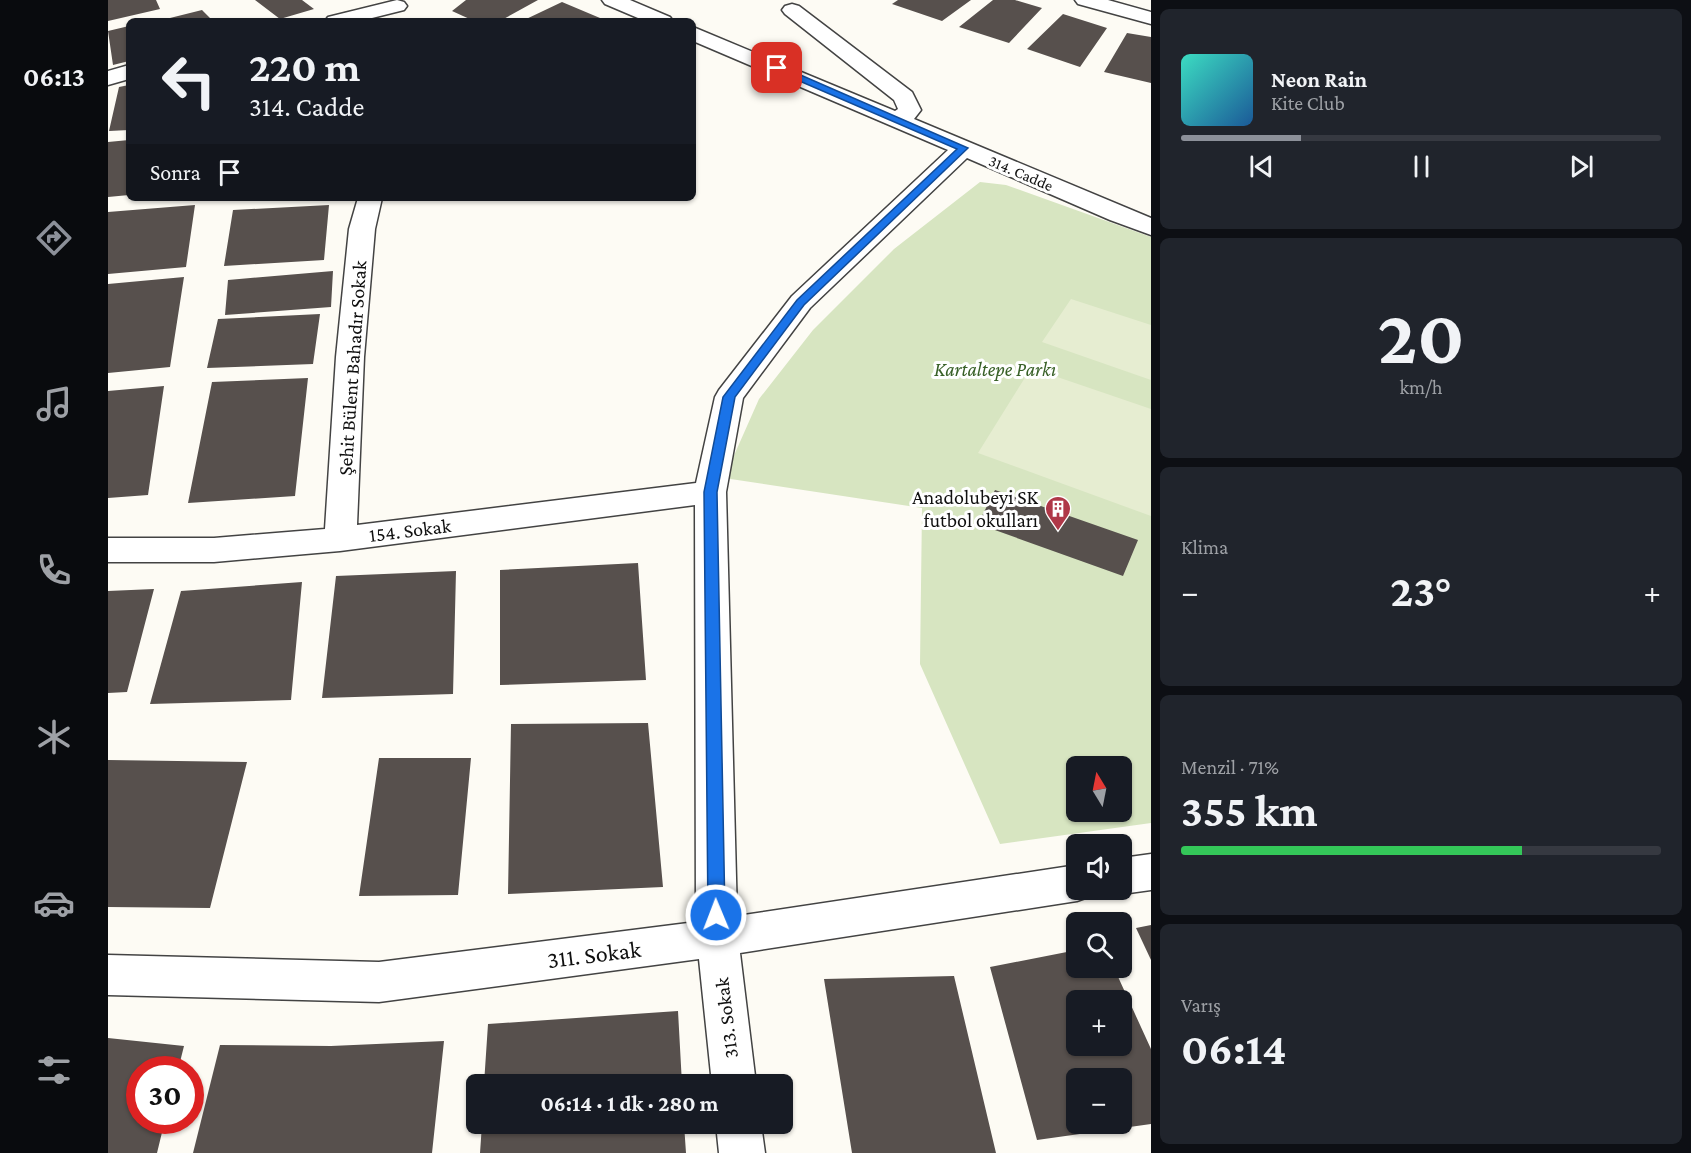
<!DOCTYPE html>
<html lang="tr">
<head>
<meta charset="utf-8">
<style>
	body { margin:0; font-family:"Crimson Pro",serif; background:#20242c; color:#f1f3f6; height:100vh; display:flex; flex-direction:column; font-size:22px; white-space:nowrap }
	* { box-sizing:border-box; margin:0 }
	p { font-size:20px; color:#9ea1a6 }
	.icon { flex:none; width:33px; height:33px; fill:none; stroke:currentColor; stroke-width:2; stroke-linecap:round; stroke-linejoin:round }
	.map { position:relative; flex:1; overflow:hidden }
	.drawer { display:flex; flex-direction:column; gap:9px; padding:9px; background:#0d0f14; width:540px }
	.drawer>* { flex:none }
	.top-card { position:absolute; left:18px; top:18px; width:570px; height:183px; border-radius:9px; box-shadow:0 2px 4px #0004; background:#171b24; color:#f1f3f6; overflow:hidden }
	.needle { width:39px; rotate:350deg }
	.buttons { position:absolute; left:958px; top:756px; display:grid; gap:12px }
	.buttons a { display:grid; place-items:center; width:66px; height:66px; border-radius:9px; background:#171b24; box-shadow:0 2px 4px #0004; font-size:30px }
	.speed { position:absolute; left:18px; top:1056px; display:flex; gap:12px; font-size:30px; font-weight:700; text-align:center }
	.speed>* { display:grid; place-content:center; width:78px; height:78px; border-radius:50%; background:#171b24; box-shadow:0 2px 4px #0004; line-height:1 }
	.speed .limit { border:9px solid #d22; background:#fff; color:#111 }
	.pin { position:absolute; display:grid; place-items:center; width:51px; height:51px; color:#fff; margin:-26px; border-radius:12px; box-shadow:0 3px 9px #0006 }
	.me { position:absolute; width:66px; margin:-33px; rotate:359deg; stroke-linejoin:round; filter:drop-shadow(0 0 4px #0008) }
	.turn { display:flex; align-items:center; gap:21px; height:126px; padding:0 24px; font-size:27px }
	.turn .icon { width:78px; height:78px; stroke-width:2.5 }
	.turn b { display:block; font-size:42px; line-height:51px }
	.then { display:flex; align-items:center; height:57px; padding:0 24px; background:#0003; gap:12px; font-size:22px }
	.big { font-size:45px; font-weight:700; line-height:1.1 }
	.drawer .card { flex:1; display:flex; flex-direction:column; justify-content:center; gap:9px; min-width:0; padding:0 21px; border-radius:9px; background:#20242c }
	.drawer .dial { align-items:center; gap:0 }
	.dial b { font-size:78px; line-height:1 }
	.song { display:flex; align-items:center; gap:18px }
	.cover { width:72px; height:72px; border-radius:9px; background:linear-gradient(135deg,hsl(170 70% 55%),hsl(210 70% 35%)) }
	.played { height:6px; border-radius:3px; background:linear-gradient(90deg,#8c9099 25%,#363941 25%) }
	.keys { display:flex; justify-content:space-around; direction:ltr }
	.heat { display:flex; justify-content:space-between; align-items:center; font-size:33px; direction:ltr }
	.charge { height:9px; border-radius:4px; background:linear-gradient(90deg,#34c759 71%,#363941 0) }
	.trip { position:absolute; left:358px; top:1074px; width:327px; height:60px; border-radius:9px; background:#171b24; box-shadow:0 2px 4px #0004; font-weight:700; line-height:60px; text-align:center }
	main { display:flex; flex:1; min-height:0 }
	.tab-bar { display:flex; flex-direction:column; width:108px; justify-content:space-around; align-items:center; background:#090b0e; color:#9ea1a6 }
	.tab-bar .icon { width:42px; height:42px }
	.tab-bar .current { color:#8c9099 }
	.tab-bar b { font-size:27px; color:#f1f3f6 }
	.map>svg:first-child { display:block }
	.green { fill:#d7e5c1; fill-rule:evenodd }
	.pitch { fill:#e6edd1 }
	.building { fill:#57504d; fill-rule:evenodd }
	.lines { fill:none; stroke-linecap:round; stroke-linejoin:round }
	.minor-casing { stroke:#434343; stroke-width:3 }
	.minor { fill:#fff; fill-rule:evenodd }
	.route { fill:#1a73e8; stroke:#114b97; stroke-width:1.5 }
	.labels { text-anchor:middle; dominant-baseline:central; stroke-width:6; stroke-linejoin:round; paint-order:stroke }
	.far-street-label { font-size:16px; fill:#101010; stroke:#fff }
	.street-label { font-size:20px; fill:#101010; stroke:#fff }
	.park-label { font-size:20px; font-style:italic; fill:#386027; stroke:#fff }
	.poi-label { font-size:20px; fill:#101010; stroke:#fff; text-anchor:end }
	.near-street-label { font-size:24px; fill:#101010; stroke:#fff }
</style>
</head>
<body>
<main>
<nav class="tab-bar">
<b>06:13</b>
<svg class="icon current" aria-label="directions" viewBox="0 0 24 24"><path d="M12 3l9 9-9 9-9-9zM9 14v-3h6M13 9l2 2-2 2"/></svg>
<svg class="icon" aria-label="music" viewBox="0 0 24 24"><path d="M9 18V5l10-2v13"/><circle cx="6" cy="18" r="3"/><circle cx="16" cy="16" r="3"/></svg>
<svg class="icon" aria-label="phone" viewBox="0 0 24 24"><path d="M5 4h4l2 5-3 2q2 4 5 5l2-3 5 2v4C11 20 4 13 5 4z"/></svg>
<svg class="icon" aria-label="climate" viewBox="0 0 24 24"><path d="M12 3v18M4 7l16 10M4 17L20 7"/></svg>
<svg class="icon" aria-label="car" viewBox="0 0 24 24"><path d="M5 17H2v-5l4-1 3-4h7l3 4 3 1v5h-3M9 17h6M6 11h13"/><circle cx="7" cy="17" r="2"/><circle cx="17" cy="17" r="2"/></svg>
<svg class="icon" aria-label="filters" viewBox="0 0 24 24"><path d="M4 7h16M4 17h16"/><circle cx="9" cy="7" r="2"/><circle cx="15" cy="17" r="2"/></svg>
</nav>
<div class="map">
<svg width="1043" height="1153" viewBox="0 0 1043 1153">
	<rect width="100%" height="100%" fill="#fdfbf4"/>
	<!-- green -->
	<path class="green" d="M872,182L898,185L1043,237V823L892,844L812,664L814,508L616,478L651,399L705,330L786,249ZM969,766H1014V812H969Z"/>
	<!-- pitch -->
	<path class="pitch" d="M963,299L1043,325V380L934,342Z
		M923,368L1043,409V516L870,453Z"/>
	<!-- building -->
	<path class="building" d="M0,0H48L52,9L0,21Z
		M147,0H194L206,9L172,19Z
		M358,0H430L392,21H366L344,11Z
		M790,0H863L834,21L784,4Z
		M885,0H907L934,8L901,43L851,27Z
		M454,2L492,18L486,21H414Z
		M94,10L105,21H59L58,19Z
		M955,14L999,28L972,67L919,49Z
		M21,26V61L5,65L0,31Z
		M1019,33L1043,37V83L996,72Z
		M21,85V130L1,131L11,87Z
		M21,140V195L0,197V142Z
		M87,205L78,267L0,274V212Z
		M221,205L216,260L116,266L125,210Z
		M225,271L223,307L117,315L120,280Z
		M76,277L62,367L0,373V284Z
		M212,314L205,364L99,368L110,319Z
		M200,378L187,496L80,503L104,382Z
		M56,386L40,495L0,498V391Z
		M887,490L1030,540L1015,576L870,524Z
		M530,563L538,680L392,685V570Z
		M348,571L345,694L214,698L228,576Z
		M194,582L183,700L42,704L73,591Z
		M46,589L19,692L0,693V591Z
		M540,723L555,887L400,894L403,724Z
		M271,758H363L350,895L251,896Z
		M0,760L139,762L102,908L0,907Z
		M1043,925V960L1028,928Z
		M969,950V968H1006L1043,1049V1124L929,1140L882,967ZM969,1000H1014V1046H969ZM969,1078H1014V1124H969Z
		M846,976L888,1153H744L716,979Z
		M570,1011L574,1084H376L380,1024Z
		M0,1038L76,1046L70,1070H32V1120H57L49,1153H0Z
		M336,1041L324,1153H85L112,1045L223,1046Z
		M374,1124H576L578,1153H372Z"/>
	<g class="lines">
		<defs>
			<path id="minor" d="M289,0L296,2L299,6L296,10L252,21H217L220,17Z
				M494,0H522L562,17L565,21H537L497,4Z
				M967,0H1000L1043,12V24L970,4Z
				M684,4L691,6L804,92L813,110L806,119L1043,218V235L1002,220L859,158L702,308L635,398L618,492L629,916L969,865V890H986L983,896L969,901L632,953L648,1084H604L591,959L271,1002L0,995V955L271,962L588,922L587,505L232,551L106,562H0V538H106L217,529L228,357L241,229L250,198H274L267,229L256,357L249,525L588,483L607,397L611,390L684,296L840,150L585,41V27L787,111L790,109L786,100L677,14L674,10L677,6Z
				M21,65V79L0,85V71Z
				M1043,854V890L1014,894L1003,890H1014V858Z
				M608,1124H653L657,1153H611Z"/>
		</defs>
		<!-- minor casing -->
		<use href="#minor" class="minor-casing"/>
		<!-- minor -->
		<use href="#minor" class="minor"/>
	</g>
	<!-- route -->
	<path class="route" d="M666,66H672L860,148L696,305L627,397L609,492L617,915L614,920L608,923L602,920L600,915L596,492L615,397L689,300L849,149L666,70Z"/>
	<!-- icons -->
	<defs>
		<symbol id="building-pin" viewBox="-11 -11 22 30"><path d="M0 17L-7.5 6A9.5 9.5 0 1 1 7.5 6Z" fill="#af3848" stroke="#fff"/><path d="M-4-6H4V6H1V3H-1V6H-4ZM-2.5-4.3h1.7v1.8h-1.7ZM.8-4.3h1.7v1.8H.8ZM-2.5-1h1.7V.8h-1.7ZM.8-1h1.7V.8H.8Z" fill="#fff"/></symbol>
	</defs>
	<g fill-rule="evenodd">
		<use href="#building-pin" x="935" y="494" width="30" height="40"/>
	</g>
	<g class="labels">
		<!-- far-street labels -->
		<g class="far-street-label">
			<text transform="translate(913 173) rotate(23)">314. Cadde</text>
		</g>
		<!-- street labels -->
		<g class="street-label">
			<text transform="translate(244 368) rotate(-86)">Şehit Bülent Bahadır Sokak</text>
			<text transform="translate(302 530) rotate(-7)">154. Sokak</text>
			<text transform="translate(618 1018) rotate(-97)">313. Sokak</text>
		</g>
		<!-- park labels -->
		<g class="park-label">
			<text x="887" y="369">Kartaltepe Parkı</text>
		</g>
		<!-- poi labels -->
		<g class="poi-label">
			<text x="930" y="497">Anadolubeyi SK<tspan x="930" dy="23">futbol okulları</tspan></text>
		</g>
		<!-- near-street labels -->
		<g class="near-street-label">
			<text transform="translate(486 954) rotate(-7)">311. Sokak</text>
		</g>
	</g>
</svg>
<div class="buttons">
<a><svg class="needle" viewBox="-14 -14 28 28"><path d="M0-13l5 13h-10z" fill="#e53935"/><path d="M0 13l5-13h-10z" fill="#9ea1a6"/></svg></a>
<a><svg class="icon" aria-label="sound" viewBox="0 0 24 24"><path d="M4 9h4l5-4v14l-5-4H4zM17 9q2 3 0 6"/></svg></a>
<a><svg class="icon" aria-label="search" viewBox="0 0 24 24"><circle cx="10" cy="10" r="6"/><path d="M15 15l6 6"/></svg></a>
<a>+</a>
<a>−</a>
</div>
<div class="speed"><div class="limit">30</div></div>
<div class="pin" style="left:669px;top:68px;background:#d93025"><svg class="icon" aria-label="arrive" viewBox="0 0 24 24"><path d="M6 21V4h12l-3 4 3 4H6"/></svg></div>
<svg class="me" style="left:608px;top:915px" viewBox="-20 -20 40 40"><circle r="17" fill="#1a73e8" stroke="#fff" stroke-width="3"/><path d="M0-11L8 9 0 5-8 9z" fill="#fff"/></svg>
<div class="trip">06:14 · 1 dk · 280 m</div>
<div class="top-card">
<div class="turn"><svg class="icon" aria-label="left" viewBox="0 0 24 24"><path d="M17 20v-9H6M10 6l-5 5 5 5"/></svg><div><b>220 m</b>314. Cadde</div></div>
<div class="then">Sonra<svg class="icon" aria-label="arrive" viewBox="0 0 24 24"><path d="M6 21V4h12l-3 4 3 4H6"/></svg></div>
</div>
</div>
<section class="drawer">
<div class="card">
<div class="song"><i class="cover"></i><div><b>Neon Rain</b><p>Kite Club</p></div></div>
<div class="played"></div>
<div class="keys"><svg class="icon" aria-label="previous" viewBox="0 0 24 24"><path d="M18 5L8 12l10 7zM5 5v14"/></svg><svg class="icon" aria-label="pause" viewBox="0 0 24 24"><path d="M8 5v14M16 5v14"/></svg><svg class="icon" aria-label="next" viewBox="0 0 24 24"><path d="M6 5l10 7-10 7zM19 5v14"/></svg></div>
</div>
<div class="card dial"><b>20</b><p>km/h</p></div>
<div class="card"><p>Klima</p>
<div class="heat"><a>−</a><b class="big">23°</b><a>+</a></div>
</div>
<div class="card"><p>Menzil · 71%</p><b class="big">355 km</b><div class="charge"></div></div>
<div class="card"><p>Varış</p><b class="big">06:14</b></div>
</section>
</main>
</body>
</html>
